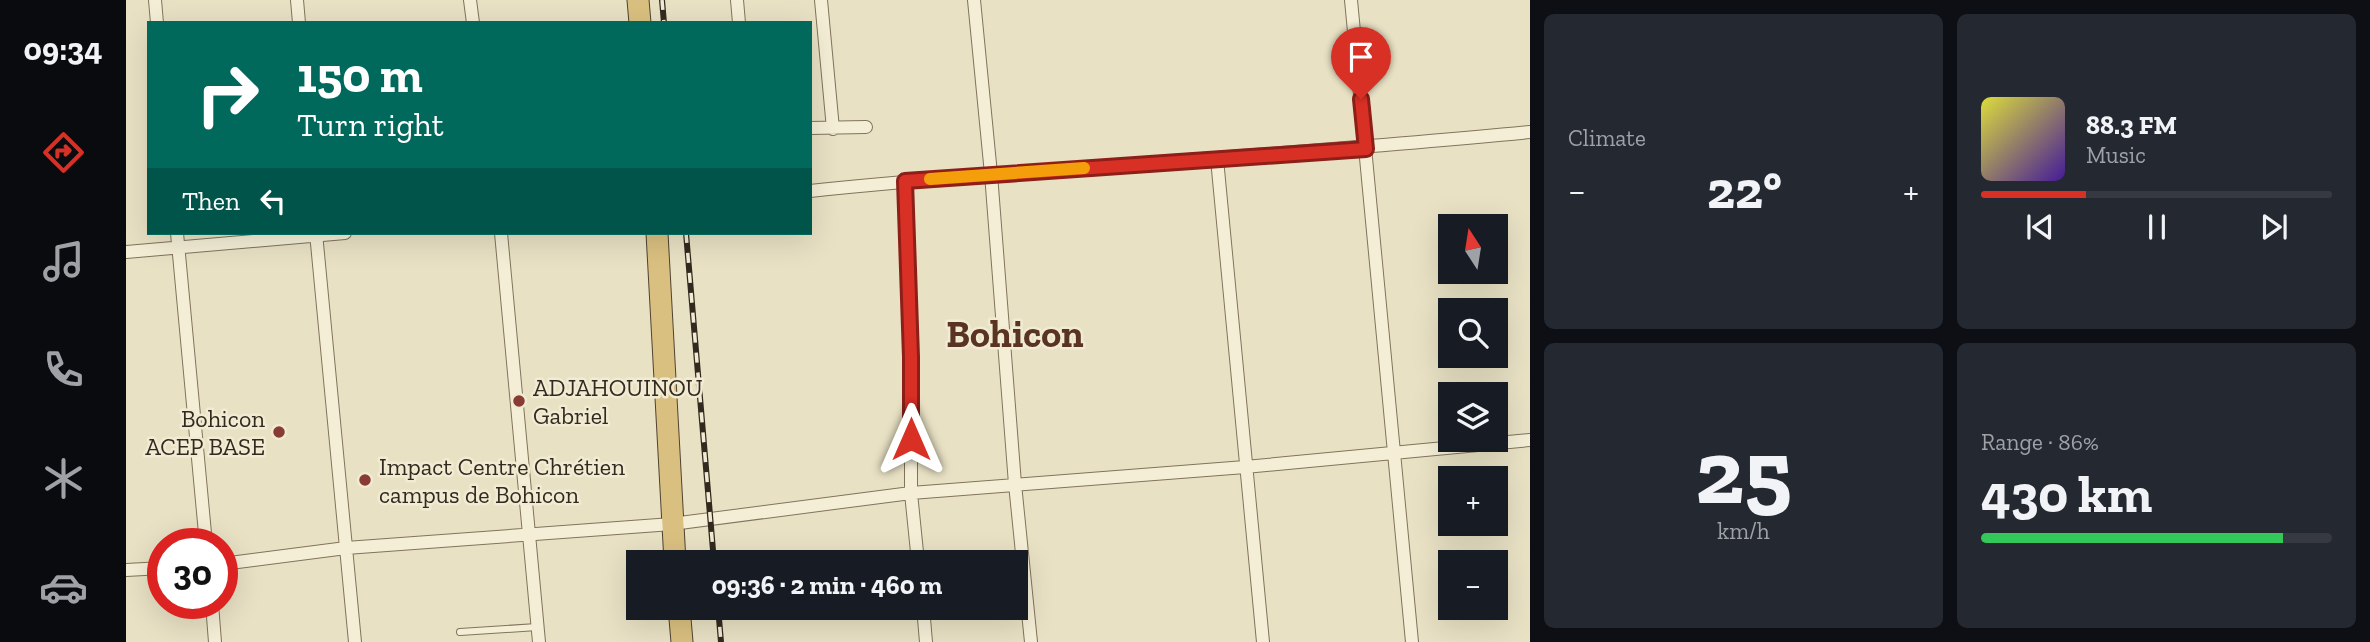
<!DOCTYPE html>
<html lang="en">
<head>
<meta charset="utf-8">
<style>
	body { margin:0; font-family:"Zilla Slab",serif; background:#242831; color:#f1f3f6; height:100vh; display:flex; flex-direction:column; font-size:26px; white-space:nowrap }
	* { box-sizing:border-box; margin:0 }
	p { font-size:23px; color:#9ea1a6 }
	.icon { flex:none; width:38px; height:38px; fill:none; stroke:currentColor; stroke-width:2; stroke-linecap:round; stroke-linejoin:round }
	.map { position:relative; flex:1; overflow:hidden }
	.sheet { display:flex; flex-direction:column; gap:14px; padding:14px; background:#0d0f14; width:840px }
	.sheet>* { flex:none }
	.guide { position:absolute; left:21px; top:21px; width:665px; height:214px; border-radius:0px; box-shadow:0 7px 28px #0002; background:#00695c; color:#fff; overflow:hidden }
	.needle { width:46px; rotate:348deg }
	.tools { position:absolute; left:1312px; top:214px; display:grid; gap:14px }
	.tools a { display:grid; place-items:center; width:70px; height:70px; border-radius:0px; background:#171b24; box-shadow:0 7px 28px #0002; font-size:35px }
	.speed { position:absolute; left:21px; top:528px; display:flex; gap:14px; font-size:35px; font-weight:700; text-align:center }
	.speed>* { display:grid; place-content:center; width:91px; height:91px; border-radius:50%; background:#171b24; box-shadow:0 7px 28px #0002; line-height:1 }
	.speed .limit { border:10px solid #d22; background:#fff; color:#111 }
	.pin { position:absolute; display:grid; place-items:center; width:60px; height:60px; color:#fff; margin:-72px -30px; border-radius:50% 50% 50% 0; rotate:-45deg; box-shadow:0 0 7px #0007 }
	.pin .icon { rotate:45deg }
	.me { position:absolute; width:77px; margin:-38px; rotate:0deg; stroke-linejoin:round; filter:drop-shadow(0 0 5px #0008) }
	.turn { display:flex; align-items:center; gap:24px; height:147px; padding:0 35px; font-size:32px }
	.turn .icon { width:91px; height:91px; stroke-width:2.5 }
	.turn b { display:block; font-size:49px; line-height:60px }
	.then { display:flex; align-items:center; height:66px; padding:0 35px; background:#0003; gap:14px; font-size:26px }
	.big { font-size:52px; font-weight:800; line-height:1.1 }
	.sheet .tile { flex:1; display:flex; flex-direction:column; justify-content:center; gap:10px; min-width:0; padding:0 24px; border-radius:10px; background:#242831 }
	.sheet .dial { align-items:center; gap:0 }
	.dial b { font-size:91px; line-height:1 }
	.song { display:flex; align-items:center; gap:21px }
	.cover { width:84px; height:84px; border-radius:10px; background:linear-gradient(135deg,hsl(60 70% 55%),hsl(260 70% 35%)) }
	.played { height:7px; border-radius:4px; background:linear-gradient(90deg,#d93025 30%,#363941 30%) }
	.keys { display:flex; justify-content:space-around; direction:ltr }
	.heat { display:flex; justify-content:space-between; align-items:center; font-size:38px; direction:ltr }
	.charge { height:10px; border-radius:5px; background:linear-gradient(90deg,#34c759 86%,#363941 0) }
	.sheet .tiles { flex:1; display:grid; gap:14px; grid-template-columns:repeat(2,1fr) }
	.trip { position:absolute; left:500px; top:550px; width:402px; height:70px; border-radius:0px; background:#171b24; box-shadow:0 7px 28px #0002; font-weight:800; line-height:70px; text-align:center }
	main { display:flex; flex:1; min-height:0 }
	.dock { display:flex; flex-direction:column; width:126px; justify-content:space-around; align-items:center; background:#090b0e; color:#9ea1a6 }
	.dock .icon { width:49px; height:49px }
	.dock .selected { color:#d93025 }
	.dock b { font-size:32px; color:#f1f3f6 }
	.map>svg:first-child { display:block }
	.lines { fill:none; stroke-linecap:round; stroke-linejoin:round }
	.service-casing { stroke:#81735d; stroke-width:8 }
	.minor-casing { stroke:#81735d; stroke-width:14 }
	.trunk-casing { stroke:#4f4231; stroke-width:23 }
	.service { stroke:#f4eed6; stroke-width:6 }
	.minor { stroke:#f4eed6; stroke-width:12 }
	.trunk { stroke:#dac080; stroke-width:21 }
	.rail-casing { stroke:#332a1f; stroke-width:6 }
	.rail { stroke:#f1ebd3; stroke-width:3.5; stroke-dasharray:10; stroke-linecap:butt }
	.route-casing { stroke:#8d1f18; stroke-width:18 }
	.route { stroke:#d93025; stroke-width:12 }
	.slow { stroke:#f59e0b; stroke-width:12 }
	.poi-dot { fill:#893c34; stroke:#f1ebd3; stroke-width:2.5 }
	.labels { text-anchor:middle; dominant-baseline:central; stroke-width:5; stroke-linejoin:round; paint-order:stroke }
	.poi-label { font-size:24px; fill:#332a1f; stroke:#f1ebd3; text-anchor:start }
	.town-label { font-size:38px; font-weight:bold; fill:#5a3423; stroke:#f1ebd3 }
</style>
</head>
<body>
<main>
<nav class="dock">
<b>09:34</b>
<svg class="icon selected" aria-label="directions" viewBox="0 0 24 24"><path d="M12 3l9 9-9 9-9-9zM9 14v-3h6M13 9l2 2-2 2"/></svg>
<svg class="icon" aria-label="music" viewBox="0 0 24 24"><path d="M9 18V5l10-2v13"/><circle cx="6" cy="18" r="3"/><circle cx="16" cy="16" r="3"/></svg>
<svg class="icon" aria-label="phone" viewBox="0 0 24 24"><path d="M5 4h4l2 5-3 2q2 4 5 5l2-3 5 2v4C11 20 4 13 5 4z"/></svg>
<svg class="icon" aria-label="climate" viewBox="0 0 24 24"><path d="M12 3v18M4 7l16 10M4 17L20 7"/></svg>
<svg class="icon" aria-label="car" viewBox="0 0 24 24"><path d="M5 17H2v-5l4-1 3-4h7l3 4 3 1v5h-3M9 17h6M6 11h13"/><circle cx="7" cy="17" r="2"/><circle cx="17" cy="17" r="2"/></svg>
</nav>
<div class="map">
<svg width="1404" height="642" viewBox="0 0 1404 642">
	<rect width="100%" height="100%" fill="#e8e1c4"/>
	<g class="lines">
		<defs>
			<path id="service" d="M334,632L411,627"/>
			<path id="minor" d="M29,0L31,23
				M171,0L173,23
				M344,0L347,23
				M611,0L613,23
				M695,0L707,129
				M848,0L865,174L889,484L905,642
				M1225,0L1286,642
				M684,128L740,127
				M1091,159L1137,642
				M779,181L785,357V493L792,562
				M684,191C924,166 1164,156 1404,132
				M51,233L80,544
				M190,233L229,642
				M375,233L413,642
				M0,252L219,233
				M96,564L220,548L546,524L785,493L1119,467L1404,440
				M0,570L37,568
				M86,604L89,642
				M797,607L800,642"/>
			<path id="trunk" d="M512,0L514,23
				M531,233L549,562
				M553,607L556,642"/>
		</defs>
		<!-- service casing -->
		<use href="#service" class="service-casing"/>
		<!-- minor casing -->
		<use href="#minor" class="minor-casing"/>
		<!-- trunk casing -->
		<use href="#trunk" class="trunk-casing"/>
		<!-- service -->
		<use href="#service" class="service"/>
		<!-- minor -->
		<use href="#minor" class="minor"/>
		<!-- trunk -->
		<use href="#trunk" class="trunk"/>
		<defs>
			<path id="rail" d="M536,0L538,23
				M560,233L588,562
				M592,607L595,642"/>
		</defs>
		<!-- rail casing -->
		<use href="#rail" class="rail-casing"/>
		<!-- rail -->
		<use href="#rail" class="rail"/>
	</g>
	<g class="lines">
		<defs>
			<path id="route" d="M785,439V357L779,181L1240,149L1235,99"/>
		</defs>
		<!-- route casing -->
		<use href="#route" class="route-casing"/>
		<!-- route -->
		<use href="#route" class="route"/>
		<!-- slow -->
		<path class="slow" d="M804,179L958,168"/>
	</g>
	<!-- markers -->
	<g class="poi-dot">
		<circle cx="393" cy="401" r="7"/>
		<circle cx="153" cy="432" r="7"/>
		<circle cx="239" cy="480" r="7"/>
	</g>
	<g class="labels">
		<!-- poi labels -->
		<g class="poi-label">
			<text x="407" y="387">ADJAHOUINOU<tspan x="407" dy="28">Gabriel</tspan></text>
			<text x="139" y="418" text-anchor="end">Bohicon<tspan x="139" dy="28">ACEP BASE</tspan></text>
			<text x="253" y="466">Impact Centre Chrétien<tspan x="253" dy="28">campus de Bohicon</tspan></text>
		</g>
		<!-- town labels -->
		<g class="town-label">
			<text x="889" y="334">Bohicon</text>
		</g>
	</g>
</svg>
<div class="tools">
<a><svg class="needle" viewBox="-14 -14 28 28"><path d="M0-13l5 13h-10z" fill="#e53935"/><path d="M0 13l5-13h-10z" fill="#9ea1a6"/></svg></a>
<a><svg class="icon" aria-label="search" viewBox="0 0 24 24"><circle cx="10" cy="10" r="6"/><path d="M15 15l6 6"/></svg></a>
<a><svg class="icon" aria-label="layers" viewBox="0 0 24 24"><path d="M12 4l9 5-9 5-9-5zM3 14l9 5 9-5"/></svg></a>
<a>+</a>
<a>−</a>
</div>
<div class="speed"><div class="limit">30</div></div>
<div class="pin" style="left:1235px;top:99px;background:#d93025"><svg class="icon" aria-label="arrive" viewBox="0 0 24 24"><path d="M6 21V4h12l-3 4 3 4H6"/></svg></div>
<svg class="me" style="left:785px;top:439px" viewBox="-20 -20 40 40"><path d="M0-17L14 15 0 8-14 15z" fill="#d93025" stroke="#fff" stroke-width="4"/></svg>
<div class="trip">09:36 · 2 min · 460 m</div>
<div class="guide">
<div class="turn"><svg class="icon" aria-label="right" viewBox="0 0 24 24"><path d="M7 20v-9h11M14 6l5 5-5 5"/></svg><div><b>150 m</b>Turn right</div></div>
<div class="then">Then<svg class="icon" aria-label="left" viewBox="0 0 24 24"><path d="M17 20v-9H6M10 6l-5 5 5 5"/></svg></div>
</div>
</div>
<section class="sheet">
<div class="tiles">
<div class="tile"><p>Climate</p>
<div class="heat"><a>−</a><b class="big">22°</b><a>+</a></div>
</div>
<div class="tile">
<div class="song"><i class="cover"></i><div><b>88.3 FM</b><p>Music</p></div></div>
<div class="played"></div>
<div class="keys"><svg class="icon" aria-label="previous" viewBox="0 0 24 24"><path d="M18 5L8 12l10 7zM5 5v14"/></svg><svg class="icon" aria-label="pause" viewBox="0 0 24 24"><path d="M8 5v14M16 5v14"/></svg><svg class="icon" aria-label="next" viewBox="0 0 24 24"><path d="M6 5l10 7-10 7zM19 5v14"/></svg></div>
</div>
<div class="tile dial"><b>25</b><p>km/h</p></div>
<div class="tile"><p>Range · 86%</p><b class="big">430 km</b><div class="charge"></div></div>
</div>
</section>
</main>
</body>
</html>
